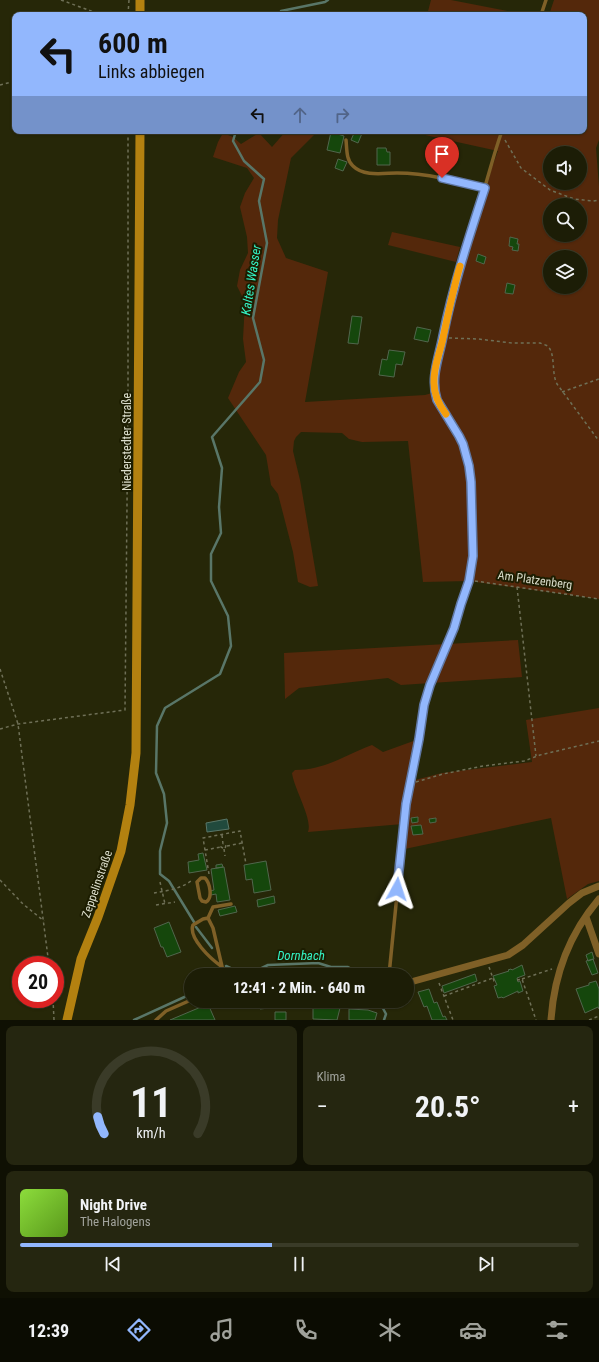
<!DOCTYPE html>
<html lang="de">
<head>
<meta charset="utf-8">
<style>
	body { margin:0; font-family:"Roboto Condensed",sans-serif; background:#252610; color:#f1f3f6; height:100vh; display:flex; flex-direction:column; font-size:15px; white-space:nowrap }
	* { box-sizing:border-box; margin:0 }
	p { font-size:13px; color:#a0a29b }
	.icon { flex:none; width:22px; height:22px; fill:none; stroke:currentColor; stroke-width:2; stroke-linecap:round; stroke-linejoin:round }
	.map { position:relative; height:1020px; overflow:hidden }
	.side { display:flex; flex-direction:column; gap:6px; padding:6px; background:#0f1003; flex:1 }
	.side>* { flex:none }
	.top-card { position:absolute; left:12px; top:12px; width:575px; height:122px; border-radius:8px; box-shadow:0 1px 3px #0004,0 0 0 1px #3a3b28; background:#92b7fd; color:#111; overflow:hidden }
	.controls { position:absolute; left:543px; top:146px; display:grid; gap:8px }
	.controls a { display:grid; place-items:center; width:44px; height:44px; border-radius:50%; background:#1c1d06; box-shadow:0 1px 3px #0004,0 0 0 1px #3a3b28; font-size:20px }
	.speed { position:absolute; left:12px; top:956px; display:flex; gap:8px; font-size:20px; font-weight:700; text-align:center }
	.speed>* { display:grid; place-content:center; width:52px; height:52px; border-radius:50%; background:#1c1d06; box-shadow:0 1px 3px #0004,0 0 0 1px #3a3b28; line-height:1 }
	.speed .limit { border:6px solid #d22; background:#fff; color:#111 }
	.pin { position:absolute; display:grid; place-items:center; width:34px; height:34px; color:#fff; margin:-41px -17px; border-radius:50% 50% 50% 0; rotate:-45deg; box-shadow:0 0 4px #0007 }
	.pin .icon { rotate:45deg }
	.me { position:absolute; width:44px; margin:-22px; rotate:5deg; stroke-linejoin:round; filter:drop-shadow(0 0 3px #0008) }
	.turn { display:flex; align-items:center; gap:14px; height:84px; padding:0 20px; font-size:18px }
	.turn .icon { width:52px; height:52px; stroke-width:2.5 }
	.turn b { display:block; font-size:28px; line-height:34px }
	.lanes { display:flex; align-items:center; height:38px; padding:0 20px; background:#0003; justify-content:center; gap:20px; direction:ltr }
	.lanes .off { opacity:.35 }
	.big { font-size:30px; font-weight:700; line-height:1.1 }
	.side .widget { flex:1; display:flex; flex-direction:column; justify-content:center; gap:6px; min-width:0; padding:0 14px; border-radius:8px; background:#252610 }
	.side .dial { align-items:center; gap:0 }
	.dial svg { height:104px; overflow:visible; fill:none; stroke:#3a3b28; stroke-width:7; stroke-linecap:round; text-anchor:middle }
	.dial text { fill:#f1f3f6; stroke:none }
	.song { display:flex; align-items:center; gap:12px }
	.cover { width:48px; height:48px; border-radius:6px; background:linear-gradient(135deg,hsl(90 70% 55%),hsl(90 70% 35%)) }
	.played { height:4px; border-radius:2px; background:linear-gradient(90deg,#92b7fd 45%,#3a3b28 45%) }
	.keys { display:flex; justify-content:space-around; direction:ltr }
	.heat { display:flex; justify-content:space-between; align-items:center; font-size:22px; direction:ltr }
	.side .tiles { flex:1; display:grid; gap:6px; grid-template-columns:1fr 1fr }
	.widget:last-child { grid-column:span 2 }
	.trip { position:absolute; left:184px; top:968px; width:230px; height:40px; border-radius:20px; background:#1c1d06; box-shadow:0 1px 3px #0004,0 0 0 1px #3a3b28; font-weight:700; line-height:40px; text-align:center }
	.dock { display:flex; height:64px; justify-content:space-around; align-items:center; background:#0b0c02; color:#a0a29b }
	.dock .icon { width:28px; height:28px }
	.dock .selected { color:#92b7fd }
	.dock b { font-size:18px; color:#f1f3f6 }
	.map>svg:first-child { display:block }
	.green { fill:#54280b; fill-rule:evenodd }
	.water { fill:#214a3d; stroke:#597668 }
	.lines { fill:none; stroke-linecap:round; stroke-linejoin:round }
	.stream { stroke:#597668; stroke-width:2.5 }
	.building { fill:#15470c; stroke:#51664d }
	.path { stroke:#6f7057; stroke-width:1.5; stroke-dasharray:3 3; stroke-linecap:butt }
	.lane { stroke:#7f6027; stroke-width:3.5 }
	.street { stroke:#7f6027; stroke-width:7 }
	.secondary { stroke:#b38110; stroke-width:9 }
	.route-casing { stroke:#5f77a4; stroke-width:10 }
	.route { stroke:#92b7fd; stroke-width:7 }
	.slow { stroke:#f59e0b; stroke-width:7 }
	.labels { text-anchor:middle; dominant-baseline:central; stroke-width:4; stroke-linejoin:round; paint-order:stroke }
	.street-label { font-size:12px; fill:#dcdecc; stroke:#1c1d01 }
	.water-label { font-size:13px; font-style:italic; fill:#34f2c4; stroke:#1c1d01 }
</style>
</head>
<body>
<div class="map">
<svg width="599" height="1020" viewBox="0 0 599 1020">
	<rect width="100%" height="100%" fill="#262708"/>
	<!-- green -->
	<path class="green" d="M431,0H451L528,15H427Z
		M554,0H599V140L596,148L599,186V599L469,581L423,582L408,441L362,442L349,439L342,433L301,432L296,437L294,441L293,451L300,480L318,586L310,587L298,582L293,552L278,494L271,485L266,455L228,398L239,372L246,362L243,339L245,302L237,286L240,270L248,253L247,237L240,207L245,193L254,178L247,168L213,157L218,142L223,133L233,137L241,144L259,133L272,147L286,131H318L291,158L278,220L277,238L286,258L328,272L305,402L425,395L432,393L433,399L437,405L458,441H461L438,401L436,390V375L448,327L449,315L460,268L485,194L492,167L498,151L407,131H584V15H549ZM550,153H580V183H550ZM550,205H580V235H550ZM550,257H580V287H550Z
		M392,232L460,247L456,262L388,245Z
		M518,640L522,677L401,685L388,678L299,688L285,699L284,653Z
		M599,708V881L588,884L567,899L551,818L400,850L403,824L308,832C313,819 294,789 292,773L295,770C325,770 345,755 372,745L383,752L419,739L411,781L442,773L532,762L526,720Z"/>
	<!-- water -->
	<path class="water" d="M227,819L229,829L207,832L206,823Z"/>
	<g class="lines">
		<!-- stream -->
		<path class="stream" d="M280,15L281,11L325,2L328,0
			M194,922L169,881L160,874V851L167,823L164,794L156,773L157,726L165,708L220,674L231,646L228,616L211,581V554L221,533L219,507L222,468L212,437L260,382L264,360L253,318L267,243L259,201L264,179L244,161L233,141L236,131
			M196,927L212,948
			M226,966L239,972H253L268,965L318,963L331,967H348L362,975
			M233,975L239,972
			M379,1001L386,1014L384,1020
			M134,1020L191,994"/>
	</g>
	<!-- building -->
	<path class="building" d="M355,131H363L358,143L351,140Z
		M331,132L344,136L340,153L327,150Z
		M377,148H386L387,152H390V165H377Z
		M338,159L347,162L343,171L335,168Z
		M510,237L518,239L517,244H519L518,251L512,250L513,247L509,246Z
		M478,254L486,257L484,264L476,261Z
		M507,283L515,285L513,294L505,293Z
		M352,316L362,317L358,344L348,343Z
		M417,327L431,330L428,342L414,339Z
		M389,350L405,352L402,365L396,364L394,377L379,375L382,359L387,360Z
		M418,817V822L412,823L411,818Z
		M436,818V822L430,823L429,819Z
		M421,825L423,834L413,835L411,826Z
		M203,853L207,870L189,873L188,862L199,860L198,854Z
		M266,861L271,890L254,893L252,879L246,880L244,865Z
		M222,864L223,867L216,868V865Z
		M224,867L230,900L217,902L216,894L211,895L210,891L214,890L211,869Z
		M274,896L275,903L258,907L257,900Z
		M235,906L237,912L220,916L218,910Z
		M169,922L181,952L167,957L163,947H161L154,928Z
		M592,952L594,959L588,961L586,955Z
		M593,959L598,973L592,975L586,961Z
		M522,965L525,975L517,978L518,982L520,981L523,991L518,993V991L503,998L502,997L498,998L494,986L497,985L493,976L509,971L508,970L511,969L512,970Z
		M475,974L477,981L444,993L442,986Z
		M596,981L599,989V1009L598,1007L585,1013L576,989L589,985V983Z
		M429,989L434,1003L437,1002L443,1017L445,1016L447,1020H432L427,1006L424,1007L418,992Z
		M256,1001H274V1006H269V1008L260,1009V1008H256Z
		M274,1001H281V1007H274Z
		M313,1003H322L340,1008L337,1020L313,1019Z
		M208,1004L215,1020H170Z
		M349,1009L368,1010L377,1013L375,1020H349Z
		M275,1012H286V1020H275Z"/>
	<g class="lines">
		<!-- path -->
		<path class="path" d="M61,0L102,15
			M128,15L129,0
			M0,85L15,81
			M505,140L521,168L550,190L574,199L593,201L599,200
			M449,338L478,339L512,343H540L548,346C556,356 551,372 557,384L599,441
			M562,392L599,379
			M475,581L599,599
			M517,587L536,756
			M0,669L18,724L49,965
			M0,729L18,724L125,710L128,401V131
			M416,782L443,774L483,766L524,761L540,755L599,741
			M222,835L223,844L221,847L225,849L226,845L223,844
			M227,846L242,843
			M224,849L225,856
			M205,850L221,847
			M209,874L203,838L240,831L246,864
			M0,880L23,904L44,921
			M160,882L165,904
			M154,893C166,891 180,889 191,881
			M156,905L175,902
			M489,967L494,981H495
			M522,979L552,969
			M517,980L522,979L536,1020
			M439,983L453,1020
			M444,996L493,978
			M53,999L54,1020
			M589,1020L599,1016"/>
		<!-- lane -->
		<path class="lane" d="M541,15L546,0
			M346,140C347,149 346,160 353,166C364,177 384,173 397,173C427,173 456,181 485,189
			M201,878H205C210,883 213,898 206,902L202,901L200,898L197,882Z
			M208,918L203,919L193,925C188,938 211,959 221,966
			M224,975L213,928L208,918L213,907L231,904
			M389,975L406,804L419,739L424,705L430,685L440,658L454,628L469,581L473,556L471,482L469,466L463,444L459,436L437,399C430,378 439,358 443,337C453,286 469,238 484,190C490,170 495,150 502,131
			M156,1020L166,1011L191,1000"/>
		<!-- street -->
		<path class="street" d="M586,917L599,954
			M407,983L508,955L523,945L569,903L582,893L599,886
			M551,1020C554,975 570,933 599,899"/>
		<!-- secondary -->
		<path class="secondary" d="M140,0V15
			M67,1020L81,959L98,917L121,851L130,805L136,753L140,131"/>
	</g>
	<g class="lines">
		<defs>
			<path id="route" d="M397,889L406,804L419,739L424,705L430,685L454,628L461,604L469,581L473,556L471,482L469,466L463,444L459,436L437,400C430,377 439,358 443,336C453,286 469,237 485,188L442,178"/>
		</defs>
		<!-- route casing -->
		<use href="#route" class="route-casing"/>
		<!-- route -->
		<use href="#route" class="route"/>
		<!-- slow -->
		<path class="slow" d="M446,414C439,405 434,395 434,383C433,368 440,353 443,338C448,314 453,290 460,266"/>
	</g>
	<g class="labels">
		<!-- street labels -->
		<g class="street-label">
			<text transform="translate(127 442) rotate(-90)">Niederstedter Straße</text>
			<text transform="translate(535 580) rotate(8)">Am Platzenberg</text>
			<text transform="translate(97 884) rotate(-71)">Zeppelinstraße</text>
		</g>
		<!-- water labels -->
		<g class="water-label">
			<text transform="translate(251 280) rotate(-81)">Kaltes Wasser</text>
			<text x="301" y="955">Dornbach</text>
		</g>
	</g>
</svg>
<div class="controls">
<a><svg class="icon" aria-label="sound" viewBox="0 0 24 24"><path d="M4 9h4l5-4v14l-5-4H4zM17 9q2 3 0 6"/></svg></a>
<a><svg class="icon" aria-label="search" viewBox="0 0 24 24"><circle cx="10" cy="10" r="6"/><path d="M15 15l6 6"/></svg></a>
<a><svg class="icon" aria-label="layers" viewBox="0 0 24 24"><path d="M12 4l9 5-9 5-9-5zM3 14l9 5 9-5"/></svg></a>
</div>
<div class="speed"><div class="limit">20</div></div>
<div class="pin" style="left:442px;top:178px;background:#d93025"><svg class="icon" aria-label="arrive" viewBox="0 0 24 24"><path d="M6 21V4h12l-3 4 3 4H6"/></svg></div>
<svg class="me" style="left:397px;top:889px" viewBox="-20 -20 40 40"><path d="M0-17L14 15 0 8-14 15z" fill="#92b7fd" stroke="#fff" stroke-width="4"/></svg>
<div class="trip">12:41 · 2 Min. · 640 m</div>
<div class="top-card">
<div class="turn"><svg class="icon" aria-label="left" viewBox="0 0 24 24"><path d="M17 20v-9H6M10 6l-5 5 5 5"/></svg><div><b>600 m</b>Links abbiegen</div></div>
<div class="lanes"><svg class="icon" aria-label="left" viewBox="0 0 24 24"><path d="M17 20v-9H6M10 6l-5 5 5 5"/></svg><svg class="icon off" aria-label="ahead" viewBox="0 0 24 24"><path d="M12 20V5M6 11l6-6 6 6"/></svg><svg class="icon off" aria-label="right" viewBox="0 0 24 24"><path d="M7 20v-9h11M14 6l5 5-5 5"/></svg></div>
</div>
</div>
<section class="side">
<div class="tiles">
<div class="widget dial"><svg viewBox="0 0 100 80">
<path d="M14 69A42 42 0 1 1 86 69"/>
<path d="M14 69A42 42 0 0 1 9 56" stroke="#92b7fd"/>
<text x="50" y="56" font-size="32" font-weight="700">11</text>
<text x="50" y="72" font-size="11">km/h</text>
</svg></div>
<div class="widget"><p>Klima</p>
<div class="heat"><a>−</a><b class="big">20.5°</b><a>+</a></div>
</div>
<div class="widget">
<div class="song"><i class="cover"></i><div><b>Night Drive</b><p>The Halogens</p></div></div>
<div class="played"></div>
<div class="keys"><svg class="icon" aria-label="previous" viewBox="0 0 24 24"><path d="M18 5L8 12l10 7zM5 5v14"/></svg><svg class="icon" aria-label="pause" viewBox="0 0 24 24"><path d="M8 5v14M16 5v14"/></svg><svg class="icon" aria-label="next" viewBox="0 0 24 24"><path d="M6 5l10 7-10 7zM19 5v14"/></svg></div>
</div>
</div>
</section>
<nav class="dock">
<b>12:39</b>
<svg class="icon selected" aria-label="directions" viewBox="0 0 24 24"><path d="M12 3l9 9-9 9-9-9zM9 14v-3h6M13 9l2 2-2 2"/></svg>
<svg class="icon" aria-label="music" viewBox="0 0 24 24"><path d="M9 18V5l10-2v13"/><circle cx="6" cy="18" r="3"/><circle cx="16" cy="16" r="3"/></svg>
<svg class="icon" aria-label="phone" viewBox="0 0 24 24"><path d="M5 4h4l2 5-3 2q2 4 5 5l2-3 5 2v4C11 20 4 13 5 4z"/></svg>
<svg class="icon" aria-label="climate" viewBox="0 0 24 24"><path d="M12 3v18M4 7l16 10M4 17L20 7"/></svg>
<svg class="icon" aria-label="car" viewBox="0 0 24 24"><path d="M5 17H2v-5l4-1 3-4h7l3 4 3 1v5h-3M9 17h6M6 11h13"/><circle cx="7" cy="17" r="2"/><circle cx="17" cy="17" r="2"/></svg>
<svg class="icon" aria-label="filters" viewBox="0 0 24 24"><path d="M4 7h16M4 17h16"/><circle cx="9" cy="7" r="2"/><circle cx="15" cy="17" r="2"/></svg>
</nav>
</body>
</html>
